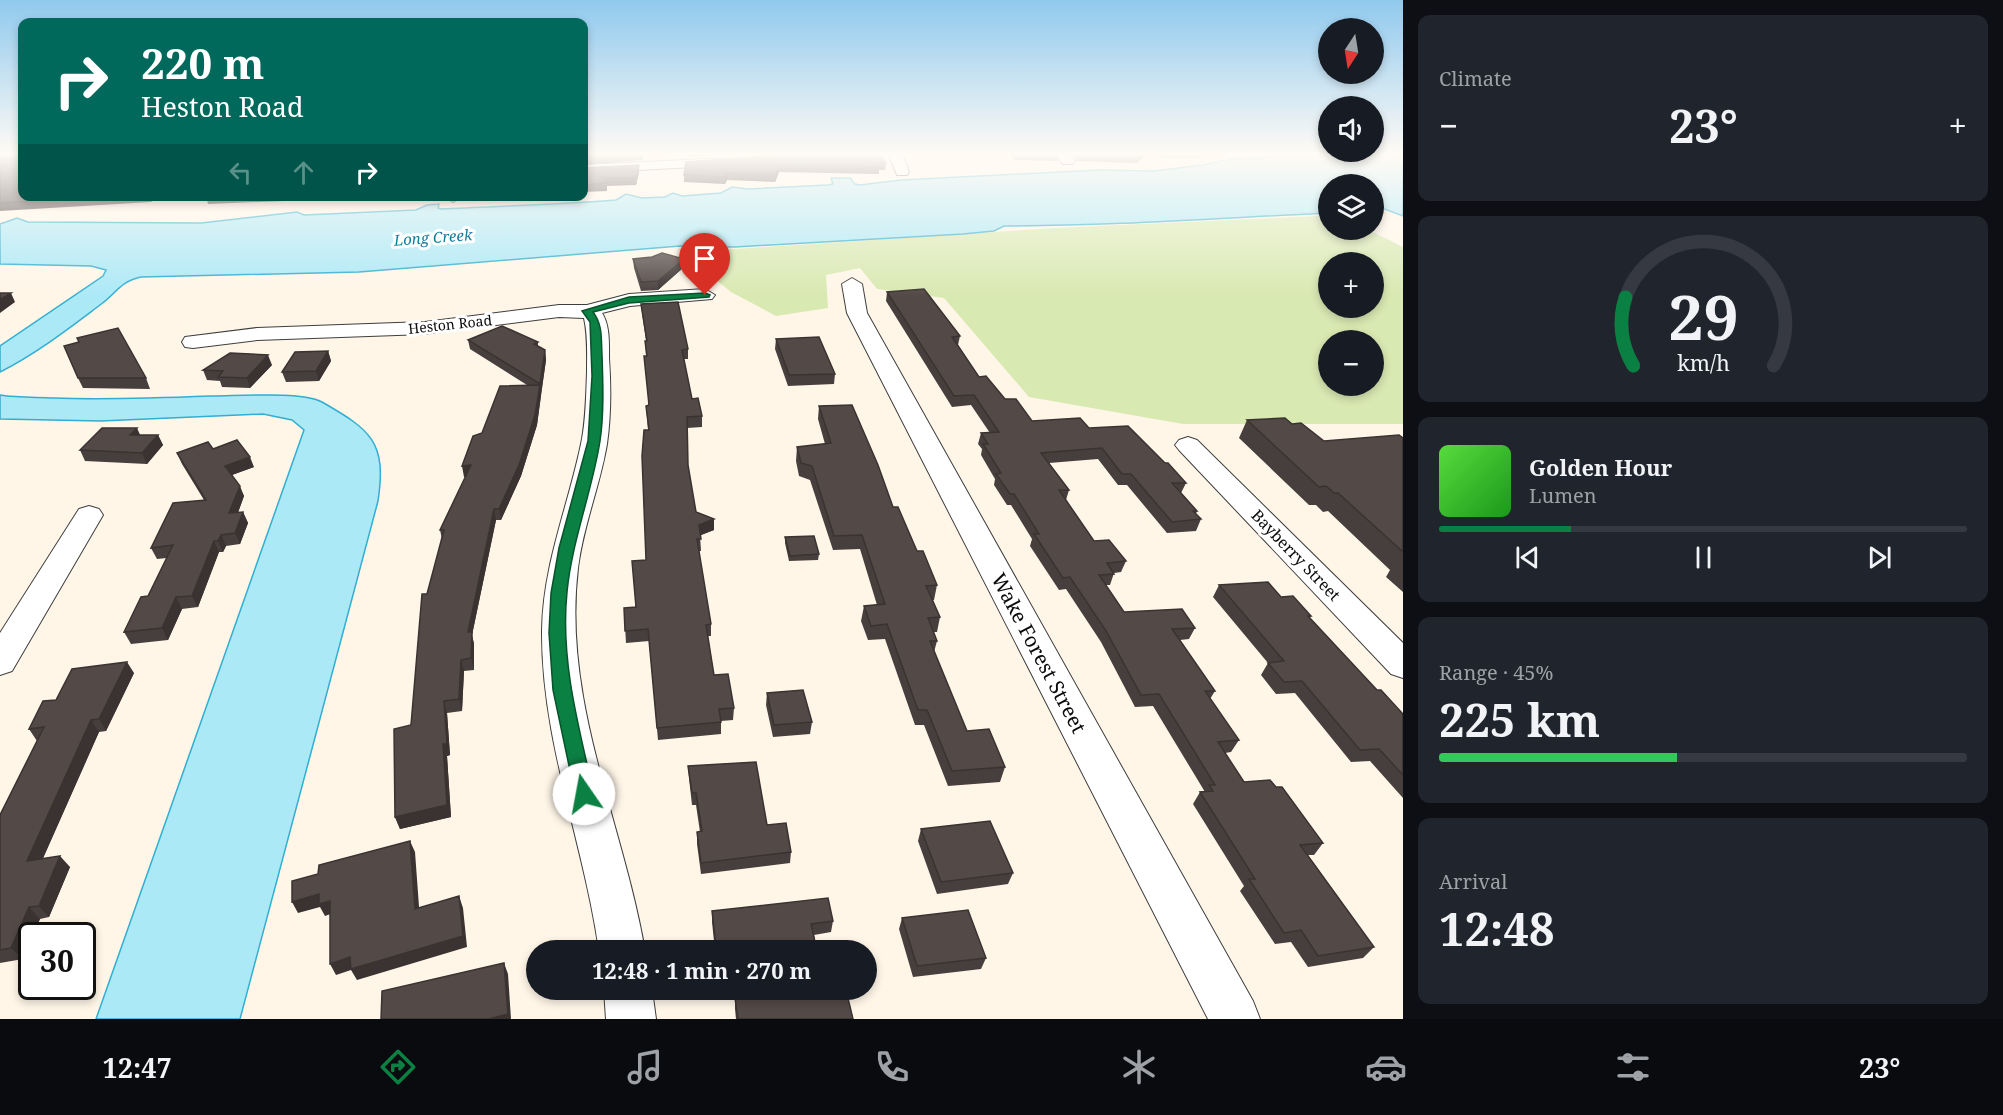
<!DOCTYPE html>
<html lang="en">
<head>
<meta charset="utf-8">
<style>
	body { margin:0; font-family:"Noto Serif",serif; background:#20242c; color:#f1f3f6; height:100vh; display:flex; flex-direction:column; font-size:22px; white-space:nowrap }
	* { box-sizing:border-box; margin:0 }
	p { font-size:20px; color:#9ea1a6 }
	.icon { flex:none; width:33px; height:33px; fill:none; stroke:currentColor; stroke-width:2; stroke-linecap:round; stroke-linejoin:round }
	.map { position:relative; flex:1; overflow:hidden }
	.panel { display:flex; flex-direction:column; gap:15px; padding:15px; background:#0d0f14; width:600px }
	.panel>* { flex:none }
	.banner { position:absolute; left:18px; top:18px; width:570px; height:183px; border-radius:12px; box-shadow:0 3px 9px #0003; background:#00695c; color:#fff; overflow:hidden }
	.needle { width:39px; rotate:192deg }
	.controls { position:absolute; left:1318px; top:18px; display:grid; gap:12px }
	.controls a { display:grid; place-items:center; width:66px; height:66px; border-radius:50%; background:#171b24; box-shadow:0 3px 9px #0003; font-size:30px }
	.speed { position:absolute; left:18px; top:922px; display:flex; gap:12px; font-size:30px; font-weight:700; text-align:center }
	.speed>* { display:grid; place-content:center; width:78px; height:78px; border-radius:50%; background:#171b24; box-shadow:0 3px 9px #0003; line-height:1 }
	.speed .limit { border:3px solid #111; border-radius:9px; background:#fff; color:#111 }
	.pin { position:absolute; display:grid; place-items:center; width:51px; height:51px; color:#fff; margin:-62px -26px; border-radius:50% 50% 50% 0; rotate:-45deg; box-shadow:0 0 6px #0007 }
	.pin .icon { rotate:45deg }
	.me { position:absolute; width:66px; margin:-33px; rotate:348deg; stroke-linejoin:round; filter:drop-shadow(0 0 4px #0008) }
	.turn { display:flex; align-items:center; gap:21px; height:126px; padding:0 24px; font-size:27px }
	.turn .icon { width:78px; height:78px; stroke-width:2.5 }
	.turn b { display:block; font-size:42px; line-height:51px }
	.lanes { display:flex; align-items:center; height:57px; padding:0 24px; background:#0003; justify-content:center; gap:30px; direction:ltr }
	.lanes .off { opacity:.35 }
	.big { font-size:45px; font-weight:700; line-height:1.1 }
	.panel .tile { flex:1; display:flex; flex-direction:column; justify-content:center; gap:9px; min-width:0; padding:0 21px; border-radius:12px; background:#20242c }
	.panel .dial { align-items:center; gap:0 }
	.dial svg { height:156px; overflow:visible; fill:none; stroke:#363941; stroke-width:7; stroke-linecap:round; text-anchor:middle }
	.dial text { fill:#f1f3f6; stroke:none }
	.song { display:flex; align-items:center; gap:18px }
	.cover { width:72px; height:72px; border-radius:9px; background:linear-gradient(135deg,hsl(110 70% 55%),hsl(120 70% 35%)) }
	.played { height:6px; border-radius:3px; background:linear-gradient(90deg,#0b8043 25%,#363941 25%) }
	.keys { display:flex; justify-content:space-around; direction:ltr }
	.heat { display:flex; justify-content:space-between; align-items:center; font-size:33px; direction:ltr }
	.charge { height:9px; border-radius:4px; background:linear-gradient(90deg,#34c759 45%,#363941 0) }
	.trip { position:absolute; left:526px; top:940px; width:351px; height:60px; border-radius:30px; background:#171b24; box-shadow:0 3px 9px #0003; font-weight:700; line-height:60px; text-align:center }
	.dock { display:flex; height:96px; justify-content:space-around; align-items:center; background:#090b0e; color:#9ea1a6 }
	.dock .icon { width:42px; height:42px }
	.dock .selected { color:#0b8043 }
	.dock b { font-size:27px; color:#f1f3f6 }
	main { display:flex; flex:1; min-height:0 }
	.map>svg:first-child { display:block }
	.green { fill:#d9e9b2; fill-rule:evenodd }
	.water { fill:#ace9f7; stroke:#31aed0; stroke-width:1.5 }
	.lines { fill:none; stroke-linecap:round; stroke-linejoin:round }
	.street-casing { stroke:#3e3e3e; stroke-width:2 }
	.street { fill:#fff; fill-rule:evenodd }
	.wall { fill:#473f3d }
	.shaded-wall { fill:#3a3332 }
	.building { fill:#534947; stroke:#3a3332; stroke-width:1.5 }
	.route { fill:#0b8043; stroke:#07532c; stroke-width:1.5 }
	.labels { text-anchor:middle; dominant-baseline:central; stroke-width:6; stroke-linejoin:round; paint-order:stroke }
	.far-street-label { font-size:14px; fill:#0b0b0b; stroke:#fff }
	.far-water-label { font-size:15px; font-style:italic; fill:#127b9e; stroke:#fff }
	.street-label { font-size:16px; fill:#0b0b0b; stroke:#fff }
	.near-street-label { font-size:20px; fill:#0b0b0b; stroke:#fff }
</style>
</head>
<body>
<main>
<div class="map">
<svg width="1403" height="1019" viewBox="0 0 1403 1019">
	<rect width="100%" height="100%" fill="#fff6e8"/>
	<!-- green -->
	<path class="green" d="M1318,216L1329,218V230H1369L1403,247V424H1183L1029,397L944,298L877,289L860,268L826,275L828,308L776,316L731,292L678,249H735L1056,228ZM1329,262H1374V308H1329ZM1329,340H1374V386H1329Z"/>
	<!-- water -->
	<path class="water" d="M1297,153H1403V216L1374,205V184H1329V213C1221,218 1113,226 1004,226L994,231L963,234L735,247L680,246L359,272L141,277C119,282 117,293 100,305C68,329 36,354 0,372V346L103,276L106,270L91,266L0,264V224L17,218L28,222L201,223L297,212L304,215L416,210L427,205L439,204L438,208L441,209C500,206 558,205 616,200L626,194L642,198L665,197L673,193L682,196L721,193L732,187L748,189L828,185L833,184L831,178H850L855,184L860,185L901,180L1098,170L1154,171L1203,165L1236,158L1257,159Z
		M0,395C18,398 37,397 54,398C108,400 160,398 213,396C237,396 303,391 322,402C371,430 387,442 378,501L240,1019H96L304,430L292,420L263,414L101,421L0,419Z"/>
	<g class="lines">
		<defs>
			<path id="street" d="M888,153H902L909,172L907,175H897Z
				M1054,153H1068L1075,161L1073,164H1063Z
				M725,158L732,162L730,165L584,173V165Z
				M445,196H461V197L453,202Z
				M852,278L862,284L867,313L1253,1001L1260,1019H1208L847,313L842,284Z
				M705,289L715,295L712,299L630,306L602,313C610,325 609,344 609,358C611,386 611,416 607,444C600,486 583,526 578,568C562,702 623,822 645,951H599C584,843 541,741 542,630C543,564 568,507 581,444C586,421 586,396 587,372C587,354 588,335 584,318L559,317L425,334L257,340L193,348L185,347L182,342L185,337L257,328L425,322L559,305H587L629,294Z
				M1188,437L1197,440L1403,643V678L1391,674L1179,450L1175,445L1179,440Z
				M89,506L99,509L103,515L12,671L0,675V633L79,509Z
				M604,990H652L656,1019H606Z"/>
		</defs>
		<!-- street casing -->
		<use href="#street" class="street-casing"/>
		<!-- street -->
		<use href="#street" class="street"/>
	</g>
	<!-- wall -->
	<path class="wall" d="M0,153L22,196H156L151,202L0,211Z
		M688,153H765L688,157Z
		M789,153H881L886,163L885,170H879V174L779,172L775,182L727,180L725,184L684,182V175L792,154Z
		M925,153H951V154H926Z
		M1007,153H1059V154L1058,161L1015,160Z
		M1070,153H1201L1199,158H1163L1159,155H1146L1137,163L1077,161Z
		M639,165V172L636,185L607,186V191L584,192V168Z
		M206,196H412L208,204Z
		M633,259L684,267L658,290L641,291L634,268Z
		M887,292L960,336L958,345L979,377L1005,399L1032,421L1089,428L1186,483L1181,493L1197,511L1196,514L1201,519L1196,531L1167,533L1127,485H1118L1098,459L1049,463L1069,490L1066,500L1094,541L1126,561L1121,572L1114,573L1110,585H1106L1124,612L1195,628L1189,639L1180,640L1215,691L1210,699L1239,740L1231,752L1225,753L1244,782L1276,787L1323,843L1314,855H1308L1374,947L1363,958L1308,967L1291,942L1275,944L1240,891L1244,886L1193,804L1200,792H1205L1153,706L1135,707L1101,642L1066,589L1059,590L1030,546L1032,539L1011,505H1007L994,485L995,479L981,455L982,449L978,444L981,433H990L971,405L952,407L886,301Z
		M641,304L688,349V359H684L692,399L702,416V427L687,428L688,465L696,512L714,519V530L700,535L701,551H699L711,624V636H708L714,675L734,708L733,720L721,721V734L658,740L649,641L626,643L624,608L635,607L646,560L648,430L646,406H649L644,356H646L645,341H646L642,313Z
		M776,339L835,374L834,384L788,386L775,349Z
		M468,340L538,342V346L545,350L546,360L537,425L521,476L501,520H496L472,635L474,644V670L464,671L462,711L447,713L450,755L447,756L451,817L400,829L395,817L442,539L440,530L466,477H464L482,433L527,385L470,349Z
		M79,342L146,378L150,389L83,388L78,378Z
		M328,351L331,361L319,381L286,382L282,372Z
		M272,365L250,388L222,387L220,381L207,380L203,370Z
		M819,406L893,507L917,551L937,585L934,600H933L940,617L937,632H934L937,641L934,652L967,731L1005,767L1000,782L948,786L924,725H915L885,639L868,640L861,621L864,606L877,605L860,549L833,550L810,480L799,476L796,461L797,447L825,444L818,419Z
		M1247,420L1292,424L1324,441L1403,438V592L1386,577L1390,570L1328,511L1323,512L1316,505H1309L1239,438Z
		M140,435H158L163,445L147,464L85,461L80,450Z
		M213,449L254,467L232,475L244,496L238,512H243L248,523L240,544L226,546L223,552H219L198,607L182,609L168,640L131,644L124,632L148,596L167,558L157,559L151,548L204,500L182,464L177,453Z
		M785,537L819,554L818,560L789,561L785,543Z
		M1219,585L1281,597L1311,616L1310,618L1377,690L1403,714V798L1370,761L1351,762L1295,693L1276,694L1261,675L1268,663L1213,597Z
		M134,673L106,731L99,732L43,858L70,867L49,917L40,919L32,936L23,959L0,963V815L37,741L29,729L56,700Z
		M767,693L812,722L810,734L773,737L766,705Z
		M688,766L767,825L791,852L790,863L701,874L697,844V832H700L696,805H692L689,778Z
		M921,829L1013,873L1008,884L937,894L918,841Z
		M712,911L833,921L831,932L814,935L817,951H715L712,922Z
		M902,918L986,958L981,969L913,977L899,929Z
		M759,990H846L853,1019H736L735,1009V998L760,995Z"/>
	<!-- shaded-wall -->
	<path class="shaded-wall" d="M639,153H644L643,160L584,165V158Z
		M1143,153H1147L1146,155L1137,163L1139,156Z
		M639,165V172L636,185V178Z
		M780,165L779,172L775,182V174Z
		M727,173V180L725,184V177Z
		M149,196H156L151,202Z
		M684,259V267L658,290V281Z
		M11,293L15,302L0,313V300Z
		M545,350L546,360L541,394L540,384Z
		M328,351L331,361L319,381L316,371Z
		M268,355L272,365L250,388L247,378Z
		M540,385L541,395L537,425L521,476L501,520L499,509Z
		M137,428L142,439L130,435Z
		M158,435L163,445L147,464L142,453Z
		M250,457L254,467L229,476L225,466Z
		M471,465L474,476L464,477L462,466Z
		M240,486L244,496L234,524L229,513Z
		M494,509L496,520L472,635L474,644V670L471,658L468,632Z
		M243,512L248,523L240,544L235,533Z
		M714,519V530L699,536V525Z
		M221,535L226,546L223,552L218,541Z
		M214,541L219,552L198,607L192,596Z
		M176,597L182,609L168,640L162,628Z
		M461,660L464,671L462,711L459,699Z
		M127,662L134,673L106,731L99,719Z
		M444,701L447,713L450,755L447,756L451,817L400,829L395,817L443,744Z
		M91,720L99,732L37,872L27,861Z
		M410,841L415,852L420,920L415,909Z
		M60,856L70,867L49,917L39,906Z
		M319,894L330,901L336,912L325,916L320,907L298,913L292,902Z
		M459,896L463,908L467,947L357,980L351,970L336,975L330,964L350,957Z
		M29,907L40,919L32,936L23,959L11,948Z
		M504,963L508,974L511,1019H489Z"/>
	<!-- building -->
	<path class="building" d="M0,153H22V196H107L0,203Z
		M584,153H639L584,158Z
		M793,153H881L886,163H879L880,167L780,165L775,174L727,173L725,177L684,175L686,162L793,154Z
		M1016,153H1059V154L1017,153Z
		M1078,153H1143L1139,156L1079,154Z
		M639,165L636,178H605L607,183L584,185V168Z
		M662,253L684,259L658,281L641,282L633,259L652,257Z
		M924,289L960,336L952,337L979,377L986,376L1005,399H1016L1032,421L1080,418L1089,428L1128,426L1165,463H1168L1186,483H1172L1197,511H1193L1201,519L1172,522L1131,474H1122L1102,448L1041,453L1069,490H1059L1094,541L1109,540L1126,561L1107,563L1114,574L1099,575L1124,612L1182,609L1195,628L1172,629L1215,691H1205L1239,740L1218,742L1244,782L1270,780L1276,787H1282L1323,843L1300,845L1374,947L1318,956L1301,930L1284,933L1249,879H1255L1200,792L1213,791L1209,785H1215L1159,694L1141,695L1106,631L1070,577L1063,578L1034,534H1039L1014,494H1010L996,474L1001,473L983,444H988L981,433L999,432L974,395L954,396L887,292Z
		M0,293H11L0,300Z
		M678,302L688,349L682,350L692,399L698,398L702,416L687,417L688,465L696,512L714,519L699,525L701,539H697L711,624L706,625L714,675L728,674L734,708L719,709L721,722L657,728L648,629L625,631L624,608L636,607L632,561L646,560L642,456L644,430H649L646,406L649,405L644,356H647L645,341H647L641,304Z
		M502,326L538,342L534,344L545,350L540,384L468,340Z
		M118,328L146,378H78L64,346L79,342L77,338Z
		M819,337L835,374L789,375L776,339Z
		M328,351L316,371L282,372L295,352Z
		M230,353L268,355L247,378L218,377L223,371L203,370Z
		M540,385L535,415L519,465L499,509H494L468,632H472L471,658L461,660L459,699L444,701L447,744H443L447,805L395,817L394,729L411,725L422,594H427L444,530H440L471,465L462,466L473,436L482,433L500,386Z
		M852,405L878,465L893,507H898L917,551H923L937,585L926,586L940,617L928,618L937,641H930L967,731L989,729L1005,767L952,771L927,710H918L887,624L871,626L864,606L885,604L862,535L834,536L812,466L801,463L797,447L831,443L819,406Z
		M1285,418L1292,424L1301,423L1324,441L1399,435L1403,438V552L1338,493H1334L1326,486L1319,487L1247,420Z
		M102,428H137L130,435H158L142,453L80,450Z
		M237,440L250,457L225,466L240,486L229,513L243,512L235,533L221,535L218,541H214L192,596L176,597L162,628L124,632L141,597L148,596L173,545L151,548L173,503L206,500L177,453L208,442L213,449Z
		M814,536L819,554L790,556L785,537Z
		M1268,582L1281,597L1293,596L1311,616H1308L1377,690H1381L1403,714V775L1379,749L1360,750L1302,681L1284,682L1268,663L1284,661L1219,585Z
		M127,662L99,719L91,720L27,861L60,856L39,906L29,907L11,948L0,950V815L44,727L29,729L43,701L56,700L72,669Z
		M803,690L812,722L774,725L767,693Z
		M756,762L767,825L786,823L791,852L701,863L697,832L702,831L696,793H692L688,766Z
		M990,821L1013,873L941,882L921,829Z
		M410,841L415,909L459,896L463,936L351,969L350,957L330,964V901L319,904V894L292,902V881L318,874L319,865Z
		M828,898L833,921L811,924L817,951H755L754,942L716,946L712,911Z
		M968,910L986,958L917,966L902,918Z
		M504,963L508,1014L489,1019H381L382,991Z
		M762,990H846L853,1019H738L735,998L762,995Z"/>
	<!-- sky -->
	<linearGradient id="sky" x2="0" y2="1"><stop stop-color="#90c9ee"/><stop offset="0.52" stop-color="#fffbf5"/><stop offset="1" stop-color="#fffbf5" stop-opacity="0"/></linearGradient>
	<rect width="1403" height="296" fill="url(#sky)"/>
	<!-- route -->
	<path class="route" d="M705,293L710,295L709,297L629,303L593,312C603,325 601,339 602,355C603,383 604,414 600,441C592,492 572,540 567,592C560,661 579,728 594,794L591,800L584,802L577,800L575,794L553,690L549,633L551,593L559,548L588,441L592,376L590,322L582,311L629,297Z"/>
	<g class="labels">
		<!-- far-street labels -->
		<g class="far-street-label">
			<text transform="translate(450 324) rotate(-6)">Heston Road</text>
		</g>
		<!-- far-water labels -->
		<g class="far-water-label">
			<text transform="translate(433 237) rotate(-4)">Long Creek</text>
		</g>
		<!-- street labels -->
		<g class="street-label">
			<text transform="translate(1296 555) rotate(46)">Bayberry Street</text>
		</g>
		<!-- near-street labels -->
		<g class="near-street-label">
			<text transform="translate(1039 653) rotate(62)">Wake Forest Street</text>
		</g>
	</g>
</svg>
<div class="controls">
<a><svg class="needle" viewBox="-14 -14 28 28"><path d="M0-13l5 13h-10z" fill="#e53935"/><path d="M0 13l5-13h-10z" fill="#9ea1a6"/></svg></a>
<a><svg class="icon" aria-label="sound" viewBox="0 0 24 24"><path d="M4 9h4l5-4v14l-5-4H4zM17 9q2 3 0 6"/></svg></a>
<a><svg class="icon" aria-label="layers" viewBox="0 0 24 24"><path d="M12 4l9 5-9 5-9-5zM3 14l9 5 9-5"/></svg></a>
<a>+</a>
<a>−</a>
</div>
<div class="speed"><div class="limit">30</div></div>
<div class="pin" style="left:705px;top:295px;background:#d93025"><svg class="icon" aria-label="arrive" viewBox="0 0 24 24"><path d="M6 21V4h12l-3 4 3 4H6"/></svg></div>
<svg class="me" style="left:584px;top:794px" viewBox="-20 -20 40 40"><circle r="19" fill="#fff"/><path d="M0-13L10 11 0 6-10 11z" fill="#0b8043"/></svg>
<div class="trip">12:48 · 1 min · 270 m</div>
<div class="banner">
<div class="turn"><svg class="icon" aria-label="right" viewBox="0 0 24 24"><path d="M7 20v-9h11M14 6l5 5-5 5"/></svg><div><b>220 m</b>Heston Road</div></div>
<div class="lanes"><svg class="icon off" aria-label="left" viewBox="0 0 24 24"><path d="M17 20v-9H6M10 6l-5 5 5 5"/></svg><svg class="icon off" aria-label="ahead" viewBox="0 0 24 24"><path d="M12 20V5M6 11l6-6 6 6"/></svg><svg class="icon" aria-label="right" viewBox="0 0 24 24"><path d="M7 20v-9h11M14 6l5 5-5 5"/></svg></div>
</div>
</div>
<section class="panel">
<div class="tile"><p>Climate</p>
<div class="heat"><a>−</a><b class="big">23°</b><a>+</a></div>
</div>
<div class="tile dial"><svg viewBox="0 0 100 80">
<path d="M14 69A42 42 0 1 1 86 69"/>
<path d="M14 69A42 42 0 0 1 10 34" stroke="#0b8043"/>
<text x="50" y="56" font-size="32" font-weight="700">29</text>
<text x="50" y="72" font-size="11">km/h</text>
</svg></div>
<div class="tile">
<div class="song"><i class="cover"></i><div><b>Golden Hour</b><p>Lumen</p></div></div>
<div class="played"></div>
<div class="keys"><svg class="icon" aria-label="previous" viewBox="0 0 24 24"><path d="M18 5L8 12l10 7zM5 5v14"/></svg><svg class="icon" aria-label="pause" viewBox="0 0 24 24"><path d="M8 5v14M16 5v14"/></svg><svg class="icon" aria-label="next" viewBox="0 0 24 24"><path d="M6 5l10 7-10 7zM19 5v14"/></svg></div>
</div>
<div class="tile"><p>Range · 45%</p><b class="big">225 km</b><div class="charge"></div></div>
<div class="tile"><p>Arrival</p><b class="big">12:48</b></div>
</section>
</main>
<nav class="dock">
<b>12:47</b>
<svg class="icon selected" aria-label="directions" viewBox="0 0 24 24"><path d="M12 3l9 9-9 9-9-9zM9 14v-3h6M13 9l2 2-2 2"/></svg>
<svg class="icon" aria-label="music" viewBox="0 0 24 24"><path d="M9 18V5l10-2v13"/><circle cx="6" cy="18" r="3"/><circle cx="16" cy="16" r="3"/></svg>
<svg class="icon" aria-label="phone" viewBox="0 0 24 24"><path d="M5 4h4l2 5-3 2q2 4 5 5l2-3 5 2v4C11 20 4 13 5 4z"/></svg>
<svg class="icon" aria-label="climate" viewBox="0 0 24 24"><path d="M12 3v18M4 7l16 10M4 17L20 7"/></svg>
<svg class="icon" aria-label="car" viewBox="0 0 24 24"><path d="M5 17H2v-5l4-1 3-4h7l3 4 3 1v5h-3M9 17h6M6 11h13"/><circle cx="7" cy="17" r="2"/><circle cx="17" cy="17" r="2"/></svg>
<svg class="icon" aria-label="filters" viewBox="0 0 24 24"><path d="M4 7h16M4 17h16"/><circle cx="9" cy="7" r="2"/><circle cx="15" cy="17" r="2"/></svg>
<b>23°</b>
</nav>
</body>
</html>
